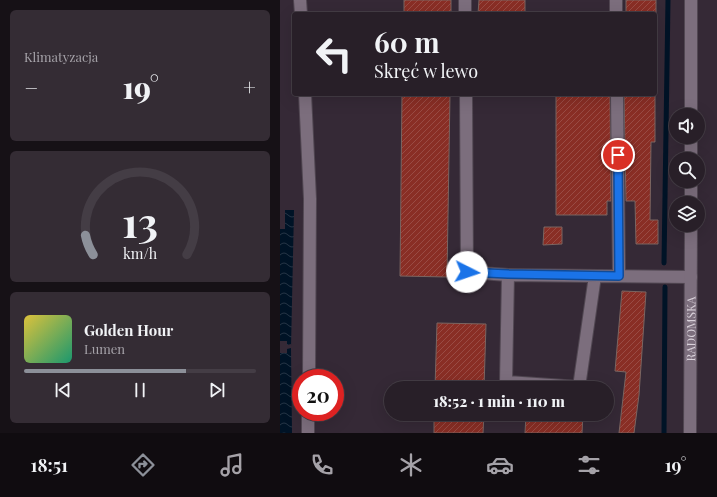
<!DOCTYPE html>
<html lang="pl">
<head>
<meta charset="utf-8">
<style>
	body { margin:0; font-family:"Playfair Display",serif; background:#342c34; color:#f1f3f6; height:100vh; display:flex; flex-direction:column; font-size:15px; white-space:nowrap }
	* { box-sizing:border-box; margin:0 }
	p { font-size:13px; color:#a5a2a8 }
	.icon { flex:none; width:22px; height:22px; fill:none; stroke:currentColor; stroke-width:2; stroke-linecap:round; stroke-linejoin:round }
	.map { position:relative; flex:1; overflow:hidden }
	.side { display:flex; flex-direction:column; gap:10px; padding:10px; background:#161116; width:280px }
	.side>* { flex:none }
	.hud { position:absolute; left:12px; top:12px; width:365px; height:84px; border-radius:4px; box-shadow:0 4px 16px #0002,0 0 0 1px #443d45; background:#281f28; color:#f1f3f6; overflow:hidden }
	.tools { position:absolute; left:389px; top:108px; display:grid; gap:8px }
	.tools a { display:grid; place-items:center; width:36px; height:36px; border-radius:50%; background:#281f28; box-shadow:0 4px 16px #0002,0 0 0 1px #443d45; font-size:20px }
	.speed { position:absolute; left:12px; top:369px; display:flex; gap:8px; font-size:20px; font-weight:700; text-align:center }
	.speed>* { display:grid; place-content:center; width:52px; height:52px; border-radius:50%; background:#281f28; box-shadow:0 4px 16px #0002,0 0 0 1px #443d45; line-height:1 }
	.speed .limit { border:6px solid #d22; background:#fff; color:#111 }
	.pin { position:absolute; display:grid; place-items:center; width:34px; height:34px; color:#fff; margin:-17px; border:2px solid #fff; border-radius:50%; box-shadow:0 1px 4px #0007 }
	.me { position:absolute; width:44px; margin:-22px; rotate:94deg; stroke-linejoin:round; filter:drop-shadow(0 0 3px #0008) }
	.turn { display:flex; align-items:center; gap:14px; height:84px; padding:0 16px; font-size:18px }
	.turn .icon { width:52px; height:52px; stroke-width:2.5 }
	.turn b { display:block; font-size:28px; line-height:34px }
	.big { font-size:30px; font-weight:800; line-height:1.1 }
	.side .card { flex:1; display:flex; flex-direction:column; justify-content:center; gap:6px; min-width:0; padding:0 14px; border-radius:6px; background:#342c34 }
	.side .dial { align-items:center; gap:0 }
	.dial svg { height:104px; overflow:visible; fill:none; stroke:#443d45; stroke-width:7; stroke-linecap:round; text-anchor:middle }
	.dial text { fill:#f1f3f6; stroke:none }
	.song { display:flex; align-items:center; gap:12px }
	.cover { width:48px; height:48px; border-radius:6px; background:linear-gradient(135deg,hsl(50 70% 55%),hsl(160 70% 35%)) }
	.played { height:4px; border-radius:2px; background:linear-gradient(90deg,#8c9099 70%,#443d45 70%) }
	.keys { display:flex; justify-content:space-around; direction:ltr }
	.heat { display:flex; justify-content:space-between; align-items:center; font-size:22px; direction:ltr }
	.trip { position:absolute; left:104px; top:381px; width:230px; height:40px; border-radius:20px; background:#281f28; box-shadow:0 4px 16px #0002,0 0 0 1px #443d45; font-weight:800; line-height:40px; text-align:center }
	.dock { display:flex; height:64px; justify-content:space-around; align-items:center; background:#100c10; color:#a5a2a8 }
	.dock .icon { width:28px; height:28px }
	.dock .selected { color:#8c9099 }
	.dock b { font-size:18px; color:#f1f3f6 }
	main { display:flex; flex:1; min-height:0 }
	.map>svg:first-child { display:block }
	.water { fill:url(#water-waves) }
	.pier { fill:#352936 }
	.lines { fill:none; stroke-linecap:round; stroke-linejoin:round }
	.stream { stroke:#001326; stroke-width:5 }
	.building { fill:url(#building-hatch); stroke:#7a6561 }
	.minor-casing { stroke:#514752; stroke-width:14 }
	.minor { stroke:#7c6e7d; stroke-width:12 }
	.route-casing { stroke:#114b97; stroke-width:10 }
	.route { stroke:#1a73e8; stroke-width:7 }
	.labels { text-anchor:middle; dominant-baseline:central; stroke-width:4; stroke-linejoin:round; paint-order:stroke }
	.street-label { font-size:12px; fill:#d9d1da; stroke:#191419 }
</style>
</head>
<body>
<main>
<section class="side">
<div class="card"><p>Klimatyzacja</p>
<div class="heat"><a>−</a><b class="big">19°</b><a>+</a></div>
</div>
<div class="card dial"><svg viewBox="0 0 100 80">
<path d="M14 69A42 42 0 1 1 86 69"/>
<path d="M14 69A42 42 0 0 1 8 54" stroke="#8c9099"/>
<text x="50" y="56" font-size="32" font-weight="700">13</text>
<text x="50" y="72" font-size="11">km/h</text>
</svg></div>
<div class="card">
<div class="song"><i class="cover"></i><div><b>Golden Hour</b><p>Lumen</p></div></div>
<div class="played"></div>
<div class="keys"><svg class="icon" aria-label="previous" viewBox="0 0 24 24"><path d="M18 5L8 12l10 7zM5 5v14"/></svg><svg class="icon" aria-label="pause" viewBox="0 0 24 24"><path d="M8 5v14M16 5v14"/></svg><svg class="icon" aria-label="next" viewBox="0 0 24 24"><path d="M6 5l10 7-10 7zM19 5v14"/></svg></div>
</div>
</section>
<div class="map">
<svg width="437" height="433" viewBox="0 0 437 433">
	<defs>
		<pattern id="water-waves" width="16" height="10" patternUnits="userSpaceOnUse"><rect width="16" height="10" fill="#001326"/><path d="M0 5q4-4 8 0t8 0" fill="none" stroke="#253445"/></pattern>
		<pattern id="building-hatch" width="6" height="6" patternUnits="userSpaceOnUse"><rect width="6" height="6" fill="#892e25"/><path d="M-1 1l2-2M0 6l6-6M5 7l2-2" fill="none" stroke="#994b44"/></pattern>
	</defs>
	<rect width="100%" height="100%" fill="#352936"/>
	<!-- water -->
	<path class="water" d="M5,210H14L11,348L12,433H0V229H5Z"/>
	<!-- pier -->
	<path class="pier" d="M0,341H7V345L11,344V348L7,349V353H0Z"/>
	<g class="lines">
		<!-- stream -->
		<path class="stream" d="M384,263L388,0
			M384,433L385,287"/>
	</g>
	<!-- building -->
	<path class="building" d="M124,0H171V14H124Z
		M199,0H245V14H198Z
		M346,0H376V14H346Z
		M122,94H170L167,277L120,276Z
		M276,94H330L331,201H327V215H276Z
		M344,94H375V142H371L370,220H378V244H356L355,201H346Z
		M264,227H282V244L263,245Z
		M342,291L366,292L359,395L354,433H339L346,372L335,371Z
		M157,323L206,324L204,388H155Z
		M154,414H204L203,433H154Z
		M246,414H303L302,433H245Z"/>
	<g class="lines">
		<defs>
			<g id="minor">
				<path d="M20,0L21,14"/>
				<path d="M185,0V14"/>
				<path d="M336,0V14"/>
				<path d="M25,94L30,199L29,378"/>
				<path d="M186,94L187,272L228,275"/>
				<path d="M337,94L339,276"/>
				<path d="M411,115V0"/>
				<path d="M411,159V137"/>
				<path d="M411,203V181"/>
				<path d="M315,276L299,387L226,382L228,275L411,277"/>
				<path d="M28,433V412"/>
				<path id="s1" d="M410,433L411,225"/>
			</g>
		</defs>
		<!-- minor casing -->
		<use href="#minor" class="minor-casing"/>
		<!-- minor -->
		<use href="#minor" class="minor"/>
	</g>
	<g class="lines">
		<defs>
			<path id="route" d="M187,272L228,274L339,276L338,155"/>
		</defs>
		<!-- route casing -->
		<use href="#route" class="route-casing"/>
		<!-- route -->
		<use href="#route" class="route"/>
	</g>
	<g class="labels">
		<!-- street labels -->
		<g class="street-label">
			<text stroke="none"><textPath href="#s1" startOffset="104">RADOMSKA</textPath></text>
		</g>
	</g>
</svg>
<div class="tools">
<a><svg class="icon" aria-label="sound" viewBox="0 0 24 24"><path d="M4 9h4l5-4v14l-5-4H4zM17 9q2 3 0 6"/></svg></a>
<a><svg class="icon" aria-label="search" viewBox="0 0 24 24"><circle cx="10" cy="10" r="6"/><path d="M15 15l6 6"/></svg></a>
<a><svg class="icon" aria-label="layers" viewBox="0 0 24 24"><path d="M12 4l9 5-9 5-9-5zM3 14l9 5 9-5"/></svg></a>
</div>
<div class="speed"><div class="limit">20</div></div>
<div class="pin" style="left:338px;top:155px;background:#d93025"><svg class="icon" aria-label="arrive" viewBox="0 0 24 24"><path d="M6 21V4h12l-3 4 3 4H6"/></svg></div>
<svg class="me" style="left:187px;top:272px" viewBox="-20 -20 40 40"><circle r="19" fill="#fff"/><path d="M0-13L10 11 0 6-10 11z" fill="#1a73e8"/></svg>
<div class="trip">18:52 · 1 min · 110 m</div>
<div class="hud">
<div class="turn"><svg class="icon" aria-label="left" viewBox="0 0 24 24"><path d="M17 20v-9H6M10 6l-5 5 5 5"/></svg><div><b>60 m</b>Skręć w lewo</div></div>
</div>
</div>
</main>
<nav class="dock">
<b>18:51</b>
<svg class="icon selected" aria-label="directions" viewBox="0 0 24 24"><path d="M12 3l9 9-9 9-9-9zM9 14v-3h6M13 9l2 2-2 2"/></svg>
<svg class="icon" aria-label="music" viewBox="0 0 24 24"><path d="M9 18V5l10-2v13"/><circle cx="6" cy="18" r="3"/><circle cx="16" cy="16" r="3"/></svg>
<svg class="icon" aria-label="phone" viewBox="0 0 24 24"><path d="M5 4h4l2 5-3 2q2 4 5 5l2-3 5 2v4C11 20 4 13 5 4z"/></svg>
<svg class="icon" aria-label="climate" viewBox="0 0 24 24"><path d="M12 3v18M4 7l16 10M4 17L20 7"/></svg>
<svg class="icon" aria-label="car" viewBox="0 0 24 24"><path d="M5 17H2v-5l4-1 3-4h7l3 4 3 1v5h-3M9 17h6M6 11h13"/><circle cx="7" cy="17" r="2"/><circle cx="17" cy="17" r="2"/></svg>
<svg class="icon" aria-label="filters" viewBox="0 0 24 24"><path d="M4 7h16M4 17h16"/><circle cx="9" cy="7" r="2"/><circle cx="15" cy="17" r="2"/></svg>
<b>19°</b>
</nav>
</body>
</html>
